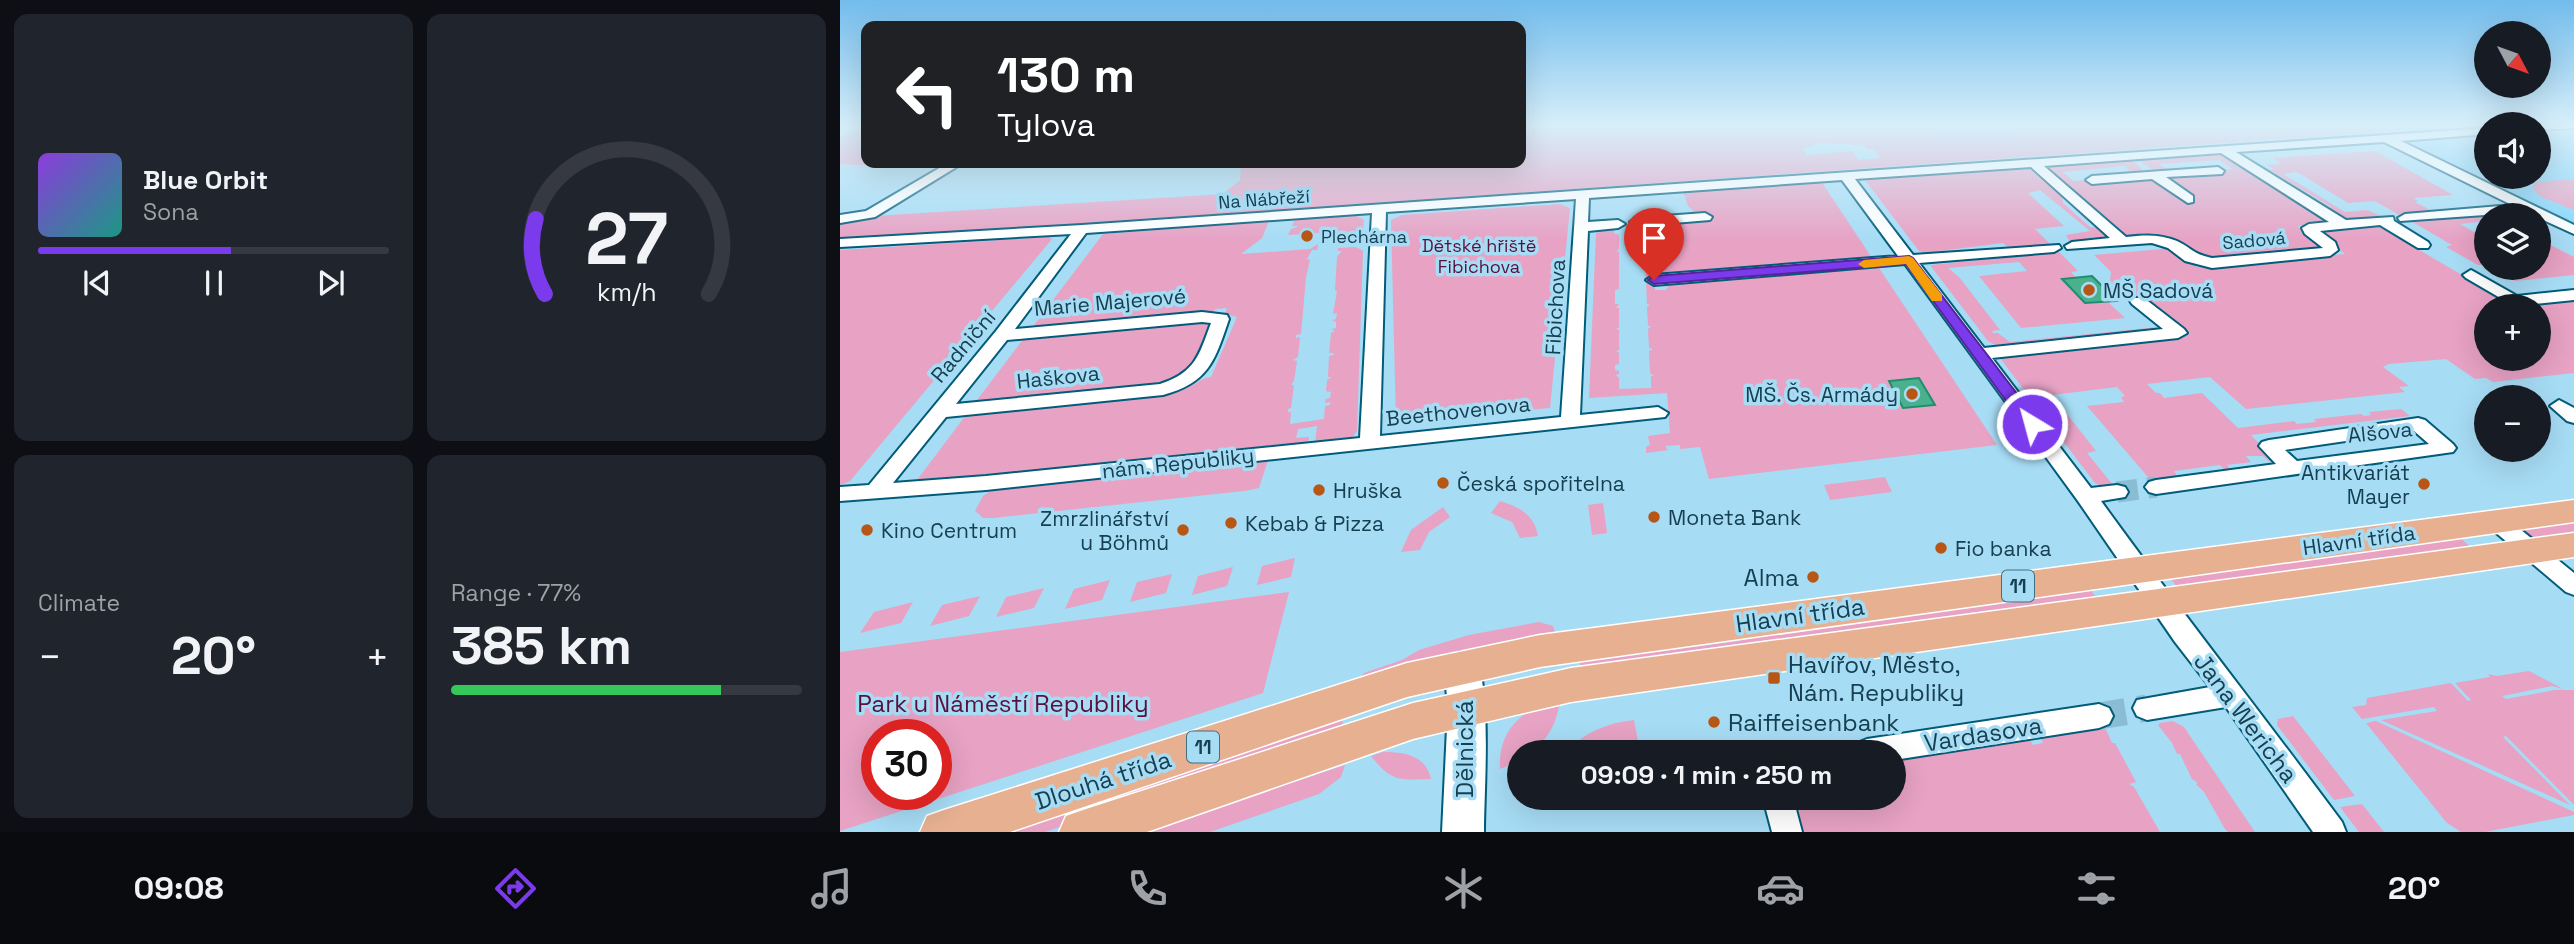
<!DOCTYPE html>
<html lang="en">
<head>
<meta charset="utf-8">
<style>
	body { margin:0; font-family:"Space Grotesk",sans-serif; background:#20242c; color:#f1f3f6; height:100vh; display:flex; flex-direction:column; font-size:26px; white-space:nowrap }
	* { box-sizing:border-box; margin:0 }
	p { font-size:23px; color:#9ea1a6 }
	.icon { flex:none; width:38px; height:38px; fill:none; stroke:currentColor; stroke-width:2; stroke-linecap:round; stroke-linejoin:round }
	.map { position:relative; flex:1; overflow:hidden }
	.panel { display:flex; flex-direction:column; gap:14px; padding:14px; background:#0d0f14; width:840px }
	.panel>* { flex:none }
	.banner { position:absolute; left:21px; top:21px; width:665px; height:147px; border-radius:14px; box-shadow:0 7px 28px #0002; background:#202124; color:#fff; overflow:hidden }
	.needle { width:46px; rotate:131deg }
	.tools { position:absolute; left:1634px; top:21px; display:grid; gap:14px }
	.tools a { display:grid; place-items:center; width:77px; height:77px; border-radius:50%; background:#171b24; box-shadow:0 7px 28px #0002; font-size:35px }
	.speed { position:absolute; left:21px; top:719px; display:flex; gap:14px; font-size:35px; font-weight:700; text-align:center }
	.speed>* { display:grid; place-content:center; width:91px; height:91px; border-radius:50%; background:#171b24; box-shadow:0 7px 28px #0002; line-height:1 }
	.speed .limit { border:10px solid #d22; background:#fff; color:#111 }
	.pin { position:absolute; display:grid; place-items:center; width:60px; height:60px; color:#fff; margin:-72px -30px; border-radius:50% 50% 50% 0; rotate:-45deg; box-shadow:0 0 7px #0007 }
	.pin .icon { rotate:45deg }
	.me { position:absolute; width:77px; margin:-38px; rotate:323deg; stroke-linejoin:round; filter:drop-shadow(0 0 5px #0008) }
	.turn { display:flex; align-items:center; gap:24px; height:147px; padding:0 21px; font-size:32px }
	.turn .icon { width:91px; height:91px; stroke-width:2.5 }
	.turn b { display:block; font-size:49px; line-height:60px }
	.big { font-size:52px; font-weight:700; line-height:1.1 }
	.panel .tile { flex:1; display:flex; flex-direction:column; justify-content:center; gap:10px; min-width:0; padding:0 24px; border-radius:14px; background:#20242c }
	.panel .dial { align-items:center; gap:0 }
	.dial svg { height:182px; overflow:visible; fill:none; stroke:#363941; stroke-width:7; stroke-linecap:round; text-anchor:middle }
	.dial text { fill:#f1f3f6; stroke:none }
	.song { display:flex; align-items:center; gap:21px }
	.cover { width:84px; height:84px; border-radius:10px; background:linear-gradient(135deg,hsl(270 70% 55%),hsl(170 70% 35%)) }
	.played { height:7px; border-radius:4px; background:linear-gradient(90deg,#7c3aed 55%,#363941 55%) }
	.keys { display:flex; justify-content:space-around; direction:ltr }
	.heat { display:flex; justify-content:space-between; align-items:center; font-size:38px; direction:ltr }
	.charge { height:10px; border-radius:5px; background:linear-gradient(90deg,#34c759 77%,#363941 0) }
	.panel .tiles { flex:1; display:grid; gap:14px; grid-template-columns:repeat(2,1fr) }
	.trip { position:absolute; left:667px; top:740px; width:399px; height:70px; border-radius:35px; background:#171b24; box-shadow:0 7px 28px #0002; font-weight:700; line-height:70px; text-align:center }
	.dock { display:flex; height:112px; justify-content:space-around; align-items:center; background:#090b0e; color:#9ea1a6 }
	.dock .icon { width:49px; height:49px }
	.dock .on { color:#7c3aed }
	.dock b { font-size:32px; color:#f1f3f6 }
	main { display:flex; flex:1; min-height:0 }
	.map>svg:first-child { display:block }
	.built { fill:#85d6fb }
	.green { fill:#e7a2c4; fill-rule:evenodd }
	.building { fill:#4ab08e; stroke:#1d8e6e; stroke-width:2 }
	.lines { fill:none; stroke-linecap:round; stroke-linejoin:round }
	.street-tunnel-far1 { stroke:#8abdd4; stroke-width:21; stroke-dasharray:21 10; stroke-linecap:butt }
	.street-tunnel { stroke:#8abdd4; stroke-width:27; stroke-dasharray:27 13; stroke-linecap:butt }
	.street-casing { stroke:#015c79; stroke-width:4 }
	.secondary-casing { stroke:#015c79; stroke-width:4 }
	.primary-casing { stroke:#fff; stroke-width:3 }
	.street { fill:#fff; fill-rule:evenodd }
	.secondary { fill:#fff; fill-rule:evenodd }
	.primary { fill:#e6b091; fill-rule:evenodd }
	.route { fill:#7c3aed; stroke:#51269a; stroke-width:2 }
	.slow { fill:#f59e0b }
	.poi-dot { fill:#b85715; stroke:#a7dcf5; stroke-width:2.5 }
	.labels { text-anchor:middle; dominant-baseline:central; stroke-width:7; stroke-linejoin:round; paint-order:stroke }
	.far-street-label { font-size:18px; fill:#164051; stroke:#a7dcf5 }
	.far-poi-label { font-size:18px; fill:#164051; stroke:#a7dcf5; text-anchor:start }
	.far-park-label { font-size:18px; fill:#5a103d; stroke:#a7dcf5 }
	.shield { fill:#a7dcf5; stroke:#426f82; stroke-width:2 }
	.shield-label { font-size:19px; font-weight:bold; fill:#164051 }
	.poi-label { font-size:21px; fill:#164051; stroke:#a7dcf5; text-anchor:start }
	.street-label { font-size:21px; fill:#164051; stroke:#a7dcf5 }
	.near-poi-label { font-size:24px; fill:#164051; stroke:#a7dcf5; text-anchor:start }
	.near-street-label { font-size:24px; fill:#164051; stroke:#a7dcf5 }
	.near-park-label { font-size:24px; fill:#5a103d; stroke:#a7dcf5 }
</style>
</head>
<body>
<main>
<section class="panel">
<div class="tiles">
<div class="tile">
<div class="song"><i class="cover"></i><div><b>Blue Orbit</b><p>Sona</p></div></div>
<div class="played"></div>
<div class="keys"><svg class="icon" aria-label="previous" viewBox="0 0 24 24"><path d="M18 5L8 12l10 7zM5 5v14"/></svg><svg class="icon" aria-label="pause" viewBox="0 0 24 24"><path d="M8 5v14M16 5v14"/></svg><svg class="icon" aria-label="next" viewBox="0 0 24 24"><path d="M6 5l10 7-10 7zM19 5v14"/></svg></div>
</div>
<div class="tile dial"><svg viewBox="0 0 100 80">
<path d="M14 69A42 42 0 1 1 86 69"/>
<path d="M14 69A42 42 0 0 1 10 36" stroke="#7c3aed"/>
<text x="50" y="56" font-size="32" font-weight="700">27</text>
<text x="50" y="72" font-size="11">km/h</text>
</svg></div>
<div class="tile"><p>Climate</p>
<div class="heat"><a>−</a><b class="big">20°</b><a>+</a></div>
</div>
<div class="tile"><p>Range · 77%</p><b class="big">385 km</b><div class="charge"></div></div>
</div>
</section>
<div class="map">
<svg width="1734" height="832" viewBox="0 0 1734 832">
	<rect width="100%" height="100%" fill="#a7dcf5"/>
	<!-- built -->
	<path class="built" d="M1734,131V223L1569,142L1647,137V177H1699V133Z"/>
	<!-- green -->
	<path class="green" d="M0,125H26V163H50L45,166L0,164V137L19,128L0,127Z
		M681,125H1086L1102,131H1168L1173,129L1166,125H1634L129,232L0,238V222L34,216L383,194L400,180L401,163H681ZM981,143L1023,145L1027,149H1034L1040,158L1018,160L1012,151L967,155L962,149Z
		M1535,151L1613,195L1573,198L1578,201L1575,202L1596,213L1563,217L1535,201L1508,203L1457,172L1443,174L1505,212L1527,210L1546,218L1505,220L1490,211L1491,207L1430,170L1434,169L1427,165L1441,164L1433,158Z
		M1379,154L1486,219L1483,223L1457,226L1484,244L1486,249L1373,261L1351,256L1327,236L1289,237L1273,228L1276,226L1206,166L1291,159L1305,172L1292,174L1285,166L1223,172L1233,181L1393,169L1379,160L1318,164L1332,172L1318,173L1296,159Z
		M1187,167L1222,196L1223,203L1250,227L1266,229L1272,238L1231,244L1226,235L1250,231L1200,190L1188,193L1224,226L1195,229L1212,246L1170,249L1163,243L1084,253L1079,251L1025,180Z
		M1734,179V210L1701,197L1693,189L1695,182Z
		M978,182L983,184L1034,261L825,275L824,270L815,271V290H826L830,283L1037,265L1157,445L869,479L860,447L840,449V445L825,446L828,450L806,453V447L810,445L808,436L830,433L827,393L749,398L756,233L774,228V233L779,235V249L776,251L779,252V289L775,290V304H779L776,308H779V327L776,329L779,330V350L776,351L779,353V364L775,365V370L779,371V374L776,375L779,378V389L811,388V376H814L810,373L809,351L813,349L809,348L808,329L811,326H808L807,307L810,305L807,304L804,235L808,233L803,232V225L858,215L848,206L845,197L849,196H844L843,192Z
		M720,204L730,208L710,408L556,422L551,220L562,215Z
		M515,215L524,220L522,240L499,243L504,242L507,231L448,235L451,229L459,226H452L455,219Z
		M1647,216V221L1620,224L1634,232L1647,231V265H1638L1606,247L1612,245L1569,220Z
		M429,221L422,238L401,254L470,249L478,244L477,250H472L467,259L470,260L466,277L461,334L456,335V338L460,337L458,357L453,360L457,361L454,381L451,385H454L451,408L448,409V412H451L450,424L484,419L485,406L490,405V402L485,403L486,399L490,398L491,392L486,391L487,380L492,377H488L489,356L494,355L493,353H489L491,333L495,331L491,329L496,328V322L492,320L496,319L497,313L493,314L497,291L495,290L497,257L502,251H498V248L516,247L523,251L517,431L511,439L475,443L477,426L458,429L456,438L469,437L468,444L74,484L129,411L338,391C351,389 359,378 371,377L397,317L385,314L387,308L375,309L373,314L191,329L263,234Z
		M1551,221L1583,245L1574,247L1622,275H1626L1657,296L1656,300L1664,304L1734,297V373L1653,382L1646,378L1635,379L1606,359L1549,364L1543,367L1569,386L1559,387L1565,392L1406,409L1370,377L1307,384L1316,393H1320L1324,398L1362,393L1398,428L1454,421L1457,424L1476,422L1474,419L1521,414L1524,416L1531,415L1529,412L1561,409L1570,416L1411,435L1430,455L1434,465L1423,456H1406L1411,462L1387,465L1391,470L1386,471L1380,465L1334,471L1339,479L1314,484L1247,406L1284,402L1281,397L1285,396L1277,387L1212,395L1256,451L1247,453L1273,485L1262,486L1255,483L1157,354L1351,334L1334,325L1322,330L1161,348L1148,341L1090,265L1180,256L1178,253L1191,255L1190,253L1216,249L1238,271L1231,272L1236,278L1223,279L1246,303L1268,302L1285,318L1181,328L1139,276L1187,271L1179,262L1108,268L1119,277L1160,330L1152,331L1153,333H1158L1170,342L1318,327L1310,316H1306L1284,294L1276,295L1261,281L1270,280L1271,272L1254,255L1334,248L1357,267L1505,254L1475,231ZM1647,306H1699V359H1647Z
		M209,237L212,239L10,481L0,485V250Z
		M1699,239L1734,257V275L1675,281L1652,268H1699Z
		M365,322L371,325L357,366L332,384L134,404L187,334Z
		M429,457L419,488L404,491L153,518H143L135,511L143,496L158,486Z
		M1045,477L1052,492L990,500L984,485Z
		M660,501C679,507 694,514 698,536L680,538L672,522L651,513Z
		M763,503L767,533L752,535L748,505Z
		M603,507L610,517L589,532L580,550L561,552L571,530Z
		M1734,520V536L1696,540L1682,530Z
		M1618,536L1634,550L1337,587L1330,578Z
		M455,558L451,577L417,585L422,566Z
		M393,567L387,586L352,595L358,576Z
		M332,574L326,593L290,602L297,582Z
		M270,580L262,600L225,609L234,589Z
		M1248,586L1260,603L741,674L740,662L898,641L952,628Z
		M204,588L194,608L156,617L166,597Z
		M449,592L423,693L0,831V652ZM37,735H96V794H37Z
		M140,596L129,616L90,626L102,605Z
		M73,602L61,623L20,633L34,612Z
		M699,622L713,626L716,635L522,683L521,677L524,673L562,660L579,650L629,635Z
		M1689,671L1723,689L1712,686L1662,696L1666,699L1715,690H1734V805L1666,736L1663,737L1730,805L1541,720L1597,711L1594,707L1522,719L1512,707L1526,705L1527,698L1611,683L1628,701L1631,700L1615,683L1650,677L1648,674L1657,676Z
		M720,700C717,722 709,739 691,752H679V761L660,769C658,729 683,708 720,700Z
		M501,714L504,731L205,832H146Z
		M1453,716L1515,796L1494,800L1437,725L1438,719Z
		M794,720L800,752H772V744C754,747 743,753 725,752C744,733 766,723 794,720Z
		M1333,721L1344,727L1415,832H1388L1385,829L1364,792L1356,784L1358,783L1352,779L1340,754H1337L1332,743L1318,725L1320,723Z
		M1536,721L1734,812V815L1645,832H1621L1607,823L1526,723Z
		M1264,725L1272,743H1275L1296,782L1289,784L1294,787L1320,832H961L949,798H1054V758L1188,737L1193,745L1203,743L1200,735Z
		M543,752C564,752 586,755 591,779C558,780 552,782 531,756Z
		M505,765L501,777L479,794L370,832H303Z
		M1522,804L1544,832H1519L1500,807Z"/>
	<!-- building -->
	<path class="building" d="M1252,276L1277,301L1245,303L1222,279Z
		M1079,378L1095,405L1063,408L1049,381Z"/>
	<g class="lines">
		<!-- street-tunnel-far1 -->
		<path class="street-tunnel-far1" d="M1277,492L1316,487"/>
		<!-- street-tunnel -->
		<path class="street-tunnel" d="M1259,716L1307,708"/>
		<defs>
			<path id="street" d="M1699,125H1734V128L1699,130Z
				M1647,128V134L1561,141L1734,225V234L1699,218V215L1687,212L1560,221L1558,218L1565,214L1672,205L1544,142L1396,152L1506,220L1553,217L1554,221L1588,242L1590,245L1588,248H1578L1540,225L1480,231L1495,242L1498,250L1490,256L1372,268L1345,261L1328,248L1312,243L1227,249L1225,246L1232,242L1270,238L1191,167L1015,179L1073,255L1219,245L1221,248L1214,252L1079,263L1144,348L1323,329L1292,304L1290,301L1292,298H1304L1344,329L1347,333L1338,338L1152,358L1251,488L1277,485L1285,487L1288,492L1285,497L1261,501C1339,609 1422,714 1502,822L1506,832H1473L1386,707L1307,720L1297,716L1293,708L1297,700L1370,687L1335,642L1238,501L1065,264L814,285L806,280L814,275L1058,256L1002,180L749,198L748,222L778,220L785,224L778,228L748,231L740,415L818,407L828,413L825,417L146,490L0,501V487L29,485L156,331L231,234L0,247V239L242,225ZM1381,153L1489,222L1469,224L1462,228L1465,234L1483,248L1372,258C1352,254 1352,248 1337,241C1320,234 1304,235 1286,237L1204,166ZM736,199L721,417L540,436L546,212ZM532,213L520,438L146,476L53,483L106,417L323,395C369,383 375,360 389,319L387,315L362,312L175,329L246,233ZM362,322L371,323C359,355 356,372 320,384L116,404L167,340Z
				M108,163H123L35,217L0,223V215L26,211Z
				M1378,167L1384,171L1382,174L1326,177L1353,196V202L1348,203L1312,179L1252,184L1246,180L1252,176Z
				M865,213L872,217L870,220L797,226L790,222L797,218Z
				M1631,270L1677,296L1734,290V300L1674,306L1626,278L1623,275Z
				M1719,400L1734,408V423L1727,421L1710,406Z
				M1578,418L1585,420L1613,444L1616,448L1613,452L1316,494L1309,492L1305,487L1309,482L1316,480L1436,464L1419,446L1422,442L1429,440ZM1574,431L1589,444L1457,461L1445,450Z
				M1656,513L1664,516L1734,573V595L1726,592L1648,526L1645,521L1648,516Z
				M1259,704L1269,708L1273,716L1269,724L1259,728L1054,760V752H1013L1017,743L1027,739Z
				M923,798H953L962,832H932Z"/>
			<path id="secondary" d="M622,652L635,656C652,690 644,790 644,832H602L608,707L604,666L609,656Z"/>
			<path id="primary" d="M1734,500V522L700,667L567,697L170,832H80L87,816L104,810L567,663L700,635Z
				M1734,533V557L731,702L573,739L307,832H219L226,816L243,810L573,703L731,668Z"/>
		</defs>
		<!-- street casing -->
		<use href="#street" class="street-casing"/>
		<!-- secondary casing -->
		<use href="#secondary" class="secondary-casing"/>
		<!-- primary casing -->
		<use href="#primary" class="primary-casing"/>
		<!-- street -->
		<use href="#street" class="street"/>
		<!-- secondary -->
		<use href="#secondary" class="secondary"/>
		<!-- primary -->
		<use href="#primary" class="primary"/>
	</g>
	<!-- sky -->
	<linearGradient id="sky" x2="0" y2="1"><stop stop-color="#72bcec"/><stop offset="0.52" stop-color="#d7effa"/><stop offset="1" stop-color="#d7effa" stop-opacity="0"/></linearGradient>
	<rect width="1734" height="241" fill="url(#sky)"/>
	<!-- route -->
	<path class="route" d="M1069,256L1073,258L1198,421L1200,424L1198,428H1186L1066,264L814,284L808,280L814,276Z"/>
	<!-- slow -->
	<path class="slow" d="M1069,256L1073,258L1102,295V301H1092L1066,264L1024,268L1018,264L1024,260Z"/>
	<!-- markers -->
	<g class="poi-dot">
		<circle cx="467" cy="236" r="7"/>
		<circle cx="1249" cy="290" r="7"/>
		<circle cx="1072" cy="394" r="7"/>
		<circle cx="603" cy="483" r="7"/>
		<circle cx="1584" cy="484" r="7"/>
		<circle cx="479" cy="490" r="7"/>
		<circle cx="814" cy="517" r="7"/>
		<circle cx="391" cy="523" r="7"/>
		<circle cx="27" cy="530" r="7"/>
		<circle cx="343" cy="530" r="7"/>
		<circle cx="1101" cy="548" r="7"/>
		<circle cx="973" cy="577" r="7"/>
		<rect x="927" y="671" width="14" height="14" rx="3.5"/>
		<circle cx="874" cy="722" r="7"/>
	</g>
	<g class="labels">
		<!-- far-street labels -->
		<g class="far-street-label">
			<text transform="translate(424 199) rotate(-4)">Na Nábřeží</text>
			<text transform="translate(1414 240) rotate(-5)">Sadová</text>
		</g>
		<!-- far-poi labels -->
		<g class="far-poi-label">
			<text x="481" y="236">Plechárna</text>
		</g>
		<!-- far-park labels -->
		<g class="far-park-label">
			<text x="639" y="245">Dětské hřiště<tspan x="639" dy="21">Fibichova</tspan></text>
		</g>
		<!-- shield labels -->
		<g class="shield">
			<rect x="1162" y="570.5" width="32" height="31" rx="5"/>
			<rect x="347" y="731.5" width="32" height="31" rx="5"/>
		</g>
		<g class="shield-label">
			<text x="1178" y="586">11</text>
			<text x="363" y="747">11</text>
		</g>
		<!-- poi labels -->
		<g class="poi-label">
			<text x="1263" y="290">MŠ Sadová</text>
			<text x="1058" y="394" text-anchor="end">MŠ. Čs. Armády</text>
			<text x="1570" y="472" text-anchor="end">Antikvariát<tspan x="1570" dy="24">Mayer</tspan></text>
			<text x="617" y="483">Česká spořitelna</text>
			<text x="493" y="490">Hruška</text>
			<text x="828" y="517">Moneta Bank</text>
			<text x="329" y="518" text-anchor="end">Zmrzlinářství<tspan x="329" dy="24">u Böhmů</tspan></text>
			<text x="405" y="523">Kebab &amp; Pizza</text>
			<text x="41" y="530">Kino Centrum</text>
			<text x="1115" y="548">Fio banka</text>
		</g>
		<!-- street labels -->
		<g class="street-label">
			<text transform="translate(270 302) rotate(-5)">Marie Majerové</text>
			<text transform="translate(715 307) rotate(-87)">Fibichova</text>
			<text transform="translate(123 346) rotate(-50)">Radniční</text>
			<text transform="translate(218 377) rotate(-6)">Haškova</text>
			<text transform="translate(618 411) rotate(-6)">Beethovenova</text>
			<text transform="translate(1540 432) rotate(-6)">Alšova</text>
			<text transform="translate(338 463) rotate(-6)">nám. Republiky</text>
			<text transform="translate(1519 540) rotate(-8)">Hlavní třída</text>
		</g>
		<!-- near-poi labels -->
		<g class="near-poi-label">
			<text x="959" y="577" text-anchor="end">Alma</text>
			<text x="948" y="664">Havířov, Město,<tspan x="948" dy="28">Nám. Republiky</tspan></text>
			<text x="888" y="722">Raiffeisenbank</text>
		</g>
		<!-- near-street labels -->
		<g class="near-street-label">
			<text transform="translate(960 615) rotate(-8)">Hlavní třída</text>
			<text transform="translate(1406 718) rotate(53)">Jana Wericha</text>
			<text transform="translate(1143 734) rotate(-9)">Vardasova</text>
			<text transform="translate(624 749) rotate(-90)">Dělnická</text>
			<text transform="translate(263 780) rotate(-18)">Dlouhá třída</text>
		</g>
		<!-- near-park labels -->
		<g class="near-park-label">
			<text x="163" y="703">Park u Náměstí Republiky</text>
		</g>
	</g>
</svg>
<div class="tools">
<a><svg class="needle" viewBox="-14 -14 28 28"><path d="M0-13l5 13h-10z" fill="#e53935"/><path d="M0 13l5-13h-10z" fill="#9ea1a6"/></svg></a>
<a><svg class="icon" aria-label="sound" viewBox="0 0 24 24"><path d="M4 9h4l5-4v14l-5-4H4zM17 9q2 3 0 6"/></svg></a>
<a><svg class="icon" aria-label="layers" viewBox="0 0 24 24"><path d="M12 4l9 5-9 5-9-5zM3 14l9 5 9-5"/></svg></a>
<a>+</a>
<a>−</a>
</div>
<div class="speed"><div class="limit">30</div></div>
<div class="pin" style="left:814px;top:280px;background:#d93025"><svg class="icon" aria-label="arrive" viewBox="0 0 24 24"><path d="M6 21V4h12l-3 4 3 4H6"/></svg></div>
<svg class="me" style="left:1192px;top:424px" viewBox="-20 -20 40 40"><circle r="17" fill="#7c3aed" stroke="#fff" stroke-width="3"/><path d="M0-11L8 9 0 5-8 9z" fill="#fff"/></svg>
<div class="trip">09:09 · 1 min · 250 m</div>
<div class="banner">
<div class="turn"><svg class="icon" aria-label="left" viewBox="0 0 24 24"><path d="M17 20v-9H6M10 6l-5 5 5 5"/></svg><div><b>130 m</b>Tylova</div></div>
</div>
</div>
</main>
<nav class="dock">
<b>09:08</b>
<svg class="icon on" aria-label="directions" viewBox="0 0 24 24"><path d="M12 3l9 9-9 9-9-9zM9 14v-3h6M13 9l2 2-2 2"/></svg>
<svg class="icon" aria-label="music" viewBox="0 0 24 24"><path d="M9 18V5l10-2v13"/><circle cx="6" cy="18" r="3"/><circle cx="16" cy="16" r="3"/></svg>
<svg class="icon" aria-label="phone" viewBox="0 0 24 24"><path d="M5 4h4l2 5-3 2q2 4 5 5l2-3 5 2v4C11 20 4 13 5 4z"/></svg>
<svg class="icon" aria-label="climate" viewBox="0 0 24 24"><path d="M12 3v18M4 7l16 10M4 17L20 7"/></svg>
<svg class="icon" aria-label="car" viewBox="0 0 24 24"><path d="M5 17H2v-5l4-1 3-4h7l3 4 3 1v5h-3M9 17h6M6 11h13"/><circle cx="7" cy="17" r="2"/><circle cx="17" cy="17" r="2"/></svg>
<svg class="icon" aria-label="filters" viewBox="0 0 24 24"><path d="M4 7h16M4 17h16"/><circle cx="9" cy="7" r="2"/><circle cx="15" cy="17" r="2"/></svg>
<b>20°</b>
</nav>
</body>
</html>
